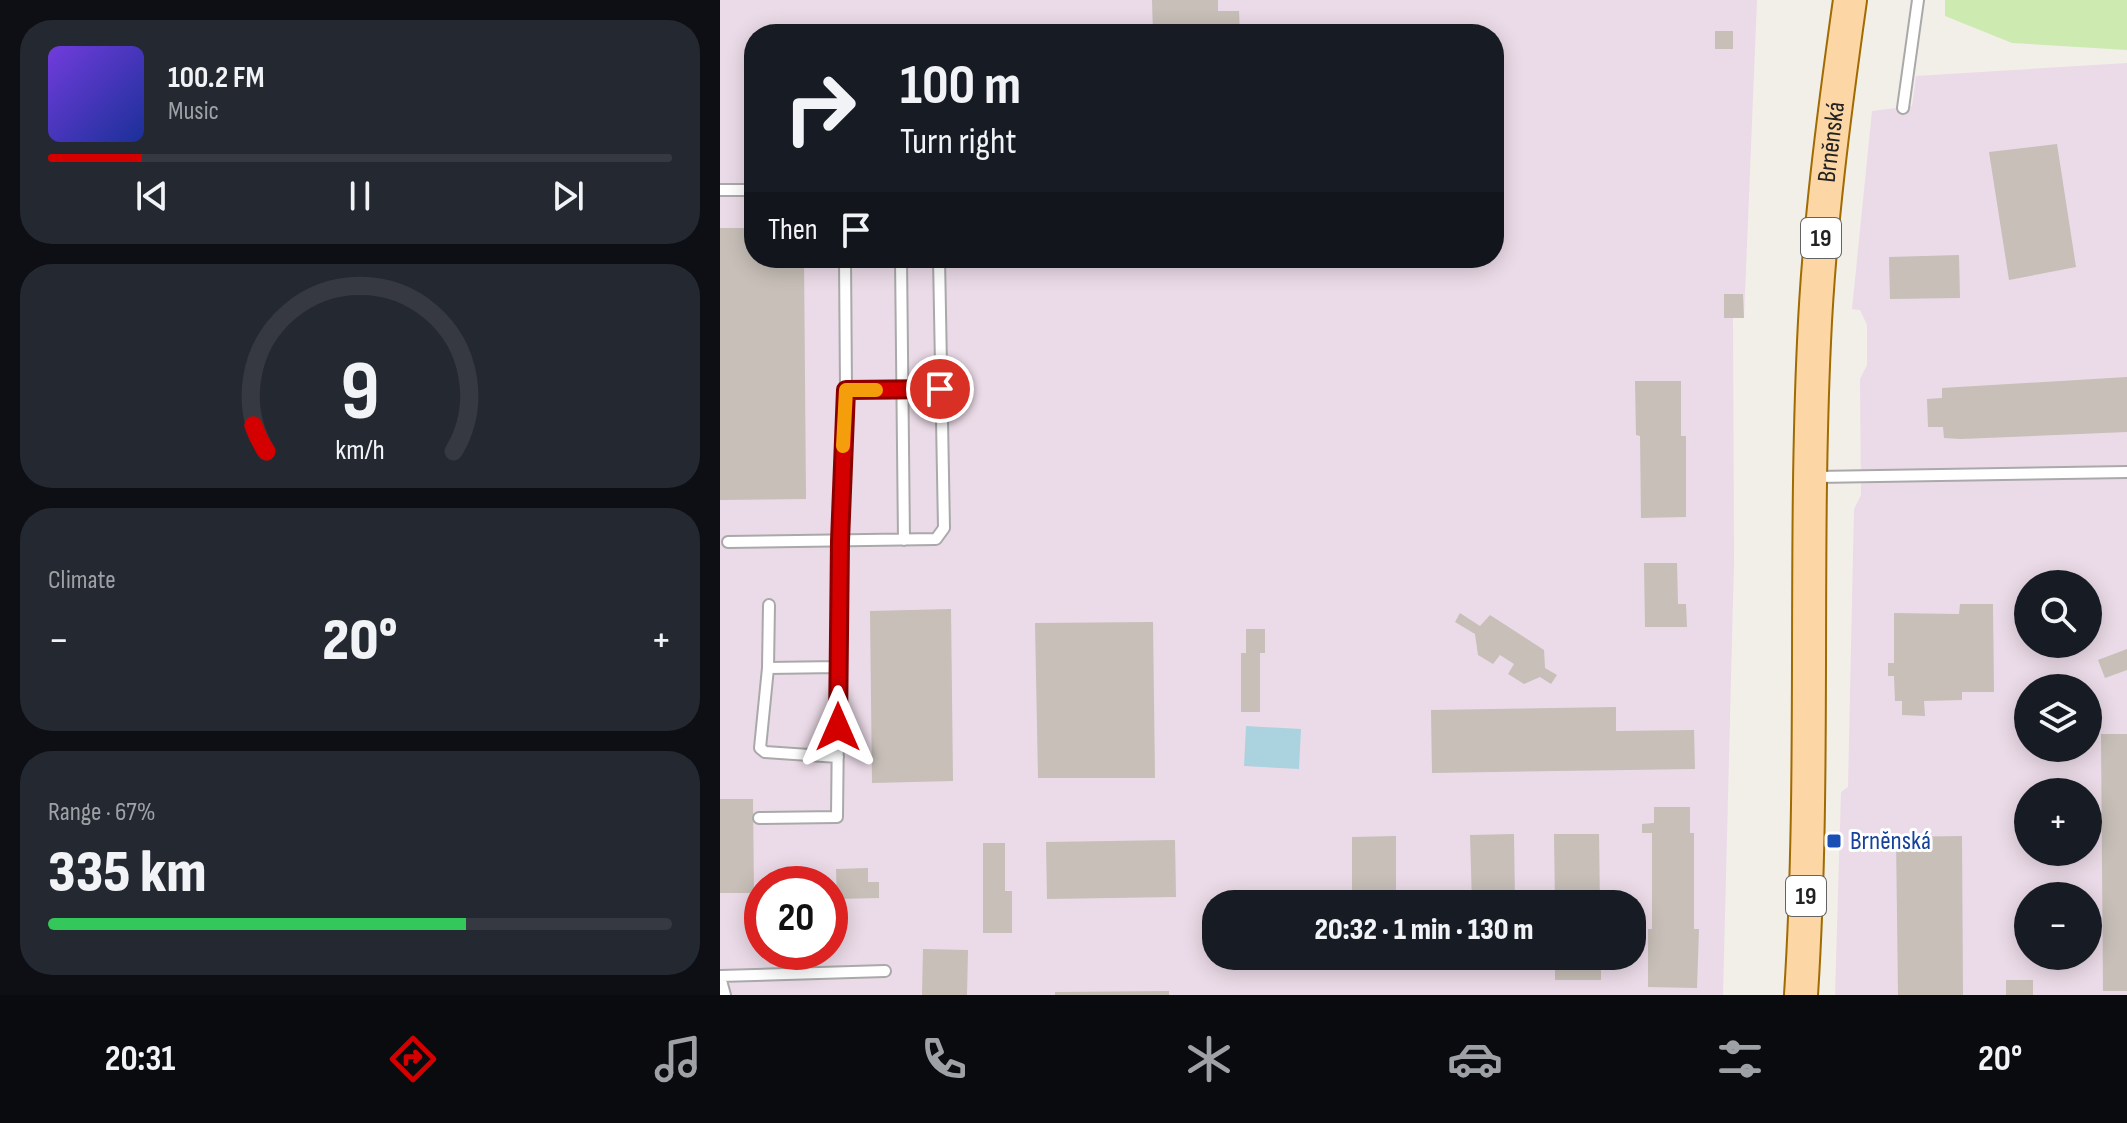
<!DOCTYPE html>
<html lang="en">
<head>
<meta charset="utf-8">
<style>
	body { margin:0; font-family:"Sofia Sans Condensed",sans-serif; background:#242831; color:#f1f3f6; height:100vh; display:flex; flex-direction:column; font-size:30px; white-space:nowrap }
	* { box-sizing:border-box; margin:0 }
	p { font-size:26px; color:#9ea1a6 }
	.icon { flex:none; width:44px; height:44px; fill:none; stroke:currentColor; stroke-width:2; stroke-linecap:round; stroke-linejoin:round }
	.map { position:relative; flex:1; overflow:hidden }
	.drawer { display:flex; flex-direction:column; gap:20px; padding:20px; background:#0d0f14; width:720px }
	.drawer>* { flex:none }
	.guide { position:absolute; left:24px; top:24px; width:760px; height:244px; border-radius:32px; box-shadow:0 4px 20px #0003; background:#171b24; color:#f1f3f6; overflow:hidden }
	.fabs { position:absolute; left:1294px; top:570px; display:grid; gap:16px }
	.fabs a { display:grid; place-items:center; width:88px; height:88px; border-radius:50%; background:#171b24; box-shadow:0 4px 20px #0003; font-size:40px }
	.speed { position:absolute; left:24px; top:866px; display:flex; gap:16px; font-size:40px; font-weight:700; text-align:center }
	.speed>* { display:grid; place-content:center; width:104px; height:104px; border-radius:50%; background:#171b24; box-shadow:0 4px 20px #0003; line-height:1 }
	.speed .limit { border:12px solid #d22; background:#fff; color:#111 }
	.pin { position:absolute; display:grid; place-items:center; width:68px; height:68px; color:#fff; margin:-34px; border:4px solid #fff; border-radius:50%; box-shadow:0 2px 8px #0007 }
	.me { position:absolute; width:88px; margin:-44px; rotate:0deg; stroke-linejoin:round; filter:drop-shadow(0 0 6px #0008) }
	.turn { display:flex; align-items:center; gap:28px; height:168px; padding:0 24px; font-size:36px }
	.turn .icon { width:104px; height:104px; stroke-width:2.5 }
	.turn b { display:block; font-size:56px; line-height:68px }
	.then { display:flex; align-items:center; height:76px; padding:0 24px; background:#0003; gap:16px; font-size:30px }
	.big { font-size:60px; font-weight:800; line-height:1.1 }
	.drawer .widget { flex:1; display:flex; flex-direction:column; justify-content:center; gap:12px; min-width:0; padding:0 28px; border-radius:32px; background:#242831 }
	.drawer .dial { align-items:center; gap:0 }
	.dial svg { height:208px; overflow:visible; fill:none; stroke:#363941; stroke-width:7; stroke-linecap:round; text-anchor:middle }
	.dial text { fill:#f1f3f6; stroke:none }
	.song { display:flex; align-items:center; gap:24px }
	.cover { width:96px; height:96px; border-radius:12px; background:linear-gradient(135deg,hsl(260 70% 55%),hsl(230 70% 35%)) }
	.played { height:8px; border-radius:4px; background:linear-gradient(90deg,#d40000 15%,#363941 15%) }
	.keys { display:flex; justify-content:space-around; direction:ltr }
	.heat { display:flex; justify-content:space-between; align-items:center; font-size:44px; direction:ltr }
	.charge { height:12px; border-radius:6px; background:linear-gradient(90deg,#34c759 67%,#363941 0) }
	.trip { position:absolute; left:482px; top:890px; width:444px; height:80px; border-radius:32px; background:#171b24; box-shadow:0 4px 20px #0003; font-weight:800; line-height:80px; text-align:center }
	.tabs { display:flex; height:128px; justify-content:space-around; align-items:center; background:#090b0e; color:#9ea1a6 }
	.tabs .icon { width:56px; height:56px }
	.tabs .active { color:#d40000 }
	.tabs b { font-size:36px; color:#f1f3f6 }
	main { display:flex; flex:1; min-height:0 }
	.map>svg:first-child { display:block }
	.industrial { fill:#ebdbe8; fill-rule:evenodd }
	.grass { fill:#cdebb0 }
	.water { fill:#aad3df }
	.building { fill:#c7bfb8 }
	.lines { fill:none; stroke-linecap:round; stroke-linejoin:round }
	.service-casing { stroke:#a9a9a9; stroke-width:14 }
	.primary-casing { stroke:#a06b00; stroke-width:36 }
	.service { stroke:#fff; stroke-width:10 }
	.primary { stroke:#fcd6a4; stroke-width:32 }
	.route-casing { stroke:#8a0000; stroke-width:20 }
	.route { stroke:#d40000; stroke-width:14 }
	.slow { stroke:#f59e0b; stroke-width:14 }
	.transit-dot { fill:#1a4fb4; stroke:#fff; stroke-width:3 }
	.labels { text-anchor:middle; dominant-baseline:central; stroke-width:6; stroke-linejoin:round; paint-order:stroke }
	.shield { fill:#fff; stroke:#646464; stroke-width:2 }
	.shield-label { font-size:24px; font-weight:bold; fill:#222 }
	.street-label { font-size:26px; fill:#222; stroke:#fff }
	.transit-label { font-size:26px; fill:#164399; stroke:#fff; text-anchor:start }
</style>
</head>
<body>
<main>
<section class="drawer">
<div class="widget">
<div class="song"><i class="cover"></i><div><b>100.2 FM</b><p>Music</p></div></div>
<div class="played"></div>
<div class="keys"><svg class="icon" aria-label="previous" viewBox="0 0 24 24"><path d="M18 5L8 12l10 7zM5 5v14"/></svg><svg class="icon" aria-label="pause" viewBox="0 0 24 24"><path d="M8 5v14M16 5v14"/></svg><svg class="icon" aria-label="next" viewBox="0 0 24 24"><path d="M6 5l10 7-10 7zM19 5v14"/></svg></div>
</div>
<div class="widget dial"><svg viewBox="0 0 100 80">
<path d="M14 69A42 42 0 1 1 86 69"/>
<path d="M14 69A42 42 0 0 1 9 59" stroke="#d40000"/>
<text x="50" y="56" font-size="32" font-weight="700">9</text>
<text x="50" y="72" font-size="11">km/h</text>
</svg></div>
<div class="widget"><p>Climate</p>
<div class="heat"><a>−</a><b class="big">20°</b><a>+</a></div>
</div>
<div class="widget"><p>Range · 67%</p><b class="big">335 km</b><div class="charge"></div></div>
</section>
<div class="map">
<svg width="1407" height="995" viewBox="0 0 1407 995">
	<rect width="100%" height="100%" fill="#f2efe9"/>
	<!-- industrial -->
	<path class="industrial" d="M0,0H1037L1024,318H1013L1014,561L1003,995H0ZM34,34H774V258H34ZM42,884H110V952H42ZM496,904H912V956H496Z
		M1407,63V995H1115L1121,792L1128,787L1134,509L1141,495L1140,379L1147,365V325L1140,310L1132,309L1152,111L1192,106L1196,76ZM1308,584H1368V644H1308ZM1308,688H1368V748H1308ZM1308,792H1368V852H1308ZM1308,896H1368V956H1308Z"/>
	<!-- grass -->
	<path class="grass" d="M1225,0H1407V50L1292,43L1225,16Z"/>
	<!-- water -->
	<path class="water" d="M526,726L581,729L579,769L524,766Z"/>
	<!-- building -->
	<path class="building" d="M432,0H498V11H519L520,34H433Z
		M995,31H1013V49H995Z
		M1337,144L1356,267L1289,280L1269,152Z
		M0,228H34V258H84L86,499L0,500Z
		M1239,255L1240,298L1170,299L1169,257Z
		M1004,294H1023L1024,318H1004Z
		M1407,377V432L1241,439L1224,438L1223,427H1208L1207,399L1222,398V388Z
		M915,381H961V436H966V517L921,518L920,436L916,435Z
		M924,563H957L958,604H966L967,627H925Z
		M1240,604H1273L1274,692H1242V700L1204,701L1205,716L1182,715V701H1175L1174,676H1168V663H1174V613L1239,614Z
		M231,609L233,781L152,783L150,611Z
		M740,613L760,626L770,615L824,650L825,668L837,675L831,684L820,677L804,684L788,674L794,664L780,655L773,664L758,655L755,634L735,622Z
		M433,622L435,778H318L315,623Z
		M526,629H545V653H540V712H521V653H526Z
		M1407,649V670L1385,678L1378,660Z
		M896,707V731L974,730L975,769L712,773L711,710Z
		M1381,734H1407V991H1383Z
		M0,799H33L34,893H0Z
		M934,807H970V833H974V929H979L977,988L928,987V929H932V833H922V824L934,823Z
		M794,834L795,904H752L750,835Z
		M834,834H879L880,904H835Z
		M676,836V904H632V837Z
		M1242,836L1243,995H1178L1176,837Z
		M455,840L456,897L327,899L326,842Z
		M263,843H285V891H292V933H263Z
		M148,868V882H159V898L117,899L116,869Z
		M203,949L248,950L247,995H202Z
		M632,956H676V966H632Z
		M753,956H796V963L753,964Z
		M835,956H881V980H835Z
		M1286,980H1313V995H1286Z
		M449,991V995H335V992Z"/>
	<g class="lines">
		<defs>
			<path id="service" d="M1183,108L1198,0
				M0,190H34
				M181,258L184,540
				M126,390L220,389
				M1096,477L1407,472
				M8,542L216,539L224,528L219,258
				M49,605L48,668L40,748L45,752L118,757
				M48,668L118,667
				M39,818L117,817L120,541L126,390L125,258
				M0,976L165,971
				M0,977L5,995"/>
			<g id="primary">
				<path id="s1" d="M1081,995C1095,778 1084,560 1094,342C1099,228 1114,114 1130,0"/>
			</g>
		</defs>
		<!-- service casing -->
		<use href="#service" class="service-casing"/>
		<!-- primary casing -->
		<use href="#primary" class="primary-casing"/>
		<!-- service -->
		<use href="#service" class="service"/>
		<!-- primary -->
		<use href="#primary" class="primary"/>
	</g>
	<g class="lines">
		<defs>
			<path id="route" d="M118,727L120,541L126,390L220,389"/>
		</defs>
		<!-- route casing -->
		<use href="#route" class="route-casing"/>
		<!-- route -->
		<use href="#route" class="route"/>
		<!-- slow -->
		<path class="slow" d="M123,446L126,390H156"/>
	</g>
	<!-- markers -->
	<rect class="transit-dot" x="1106" y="833" width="16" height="16" rx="4"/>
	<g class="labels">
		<!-- shield labels -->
		<g class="shield">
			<rect x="1081" y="218" width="40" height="40" rx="6"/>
			<rect x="1066" y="876" width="40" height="40" rx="6"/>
		</g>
		<g class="shield-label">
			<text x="1101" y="238">19</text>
			<text x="1086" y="896">19</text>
		</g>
		<!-- street labels -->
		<g class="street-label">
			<text stroke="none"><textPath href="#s1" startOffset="854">Brněnská</textPath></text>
		</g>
		<!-- transit labels -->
		<g class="transit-label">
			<text x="1130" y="841">Brněnská</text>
		</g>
	</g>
</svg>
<div class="fabs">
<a><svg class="icon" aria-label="search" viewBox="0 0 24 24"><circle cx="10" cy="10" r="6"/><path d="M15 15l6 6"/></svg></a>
<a><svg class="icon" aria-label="layers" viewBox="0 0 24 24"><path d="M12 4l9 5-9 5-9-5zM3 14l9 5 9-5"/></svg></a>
<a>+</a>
<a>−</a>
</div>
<div class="speed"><div class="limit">20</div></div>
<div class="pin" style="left:220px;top:389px;background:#d93025"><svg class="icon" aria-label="arrive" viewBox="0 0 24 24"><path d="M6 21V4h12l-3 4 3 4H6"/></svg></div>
<svg class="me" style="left:118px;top:727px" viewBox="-20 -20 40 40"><path d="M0-17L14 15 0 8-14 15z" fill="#d40000" stroke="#fff" stroke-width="4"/></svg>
<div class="trip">20:32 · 1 min · 130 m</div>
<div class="guide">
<div class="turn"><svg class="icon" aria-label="right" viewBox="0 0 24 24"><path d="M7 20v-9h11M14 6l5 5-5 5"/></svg><div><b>100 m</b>Turn right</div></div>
<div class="then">Then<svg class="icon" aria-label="arrive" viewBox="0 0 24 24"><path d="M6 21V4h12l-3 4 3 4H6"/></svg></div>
</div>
</div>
</main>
<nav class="tabs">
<b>20:31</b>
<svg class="icon active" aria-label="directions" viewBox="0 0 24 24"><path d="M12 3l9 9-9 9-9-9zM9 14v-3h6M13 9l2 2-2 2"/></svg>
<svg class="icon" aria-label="music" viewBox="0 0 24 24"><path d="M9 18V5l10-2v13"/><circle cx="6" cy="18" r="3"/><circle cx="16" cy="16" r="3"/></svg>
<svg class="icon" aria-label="phone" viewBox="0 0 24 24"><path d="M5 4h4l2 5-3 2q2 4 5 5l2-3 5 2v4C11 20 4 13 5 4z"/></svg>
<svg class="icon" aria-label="climate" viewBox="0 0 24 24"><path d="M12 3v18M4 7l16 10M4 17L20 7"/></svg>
<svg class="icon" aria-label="car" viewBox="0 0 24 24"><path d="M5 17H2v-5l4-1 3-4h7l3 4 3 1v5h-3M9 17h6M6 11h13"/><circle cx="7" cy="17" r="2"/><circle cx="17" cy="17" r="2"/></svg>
<svg class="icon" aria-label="filters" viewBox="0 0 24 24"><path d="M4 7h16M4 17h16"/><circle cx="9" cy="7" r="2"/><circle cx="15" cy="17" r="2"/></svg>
<b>20°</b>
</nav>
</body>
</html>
